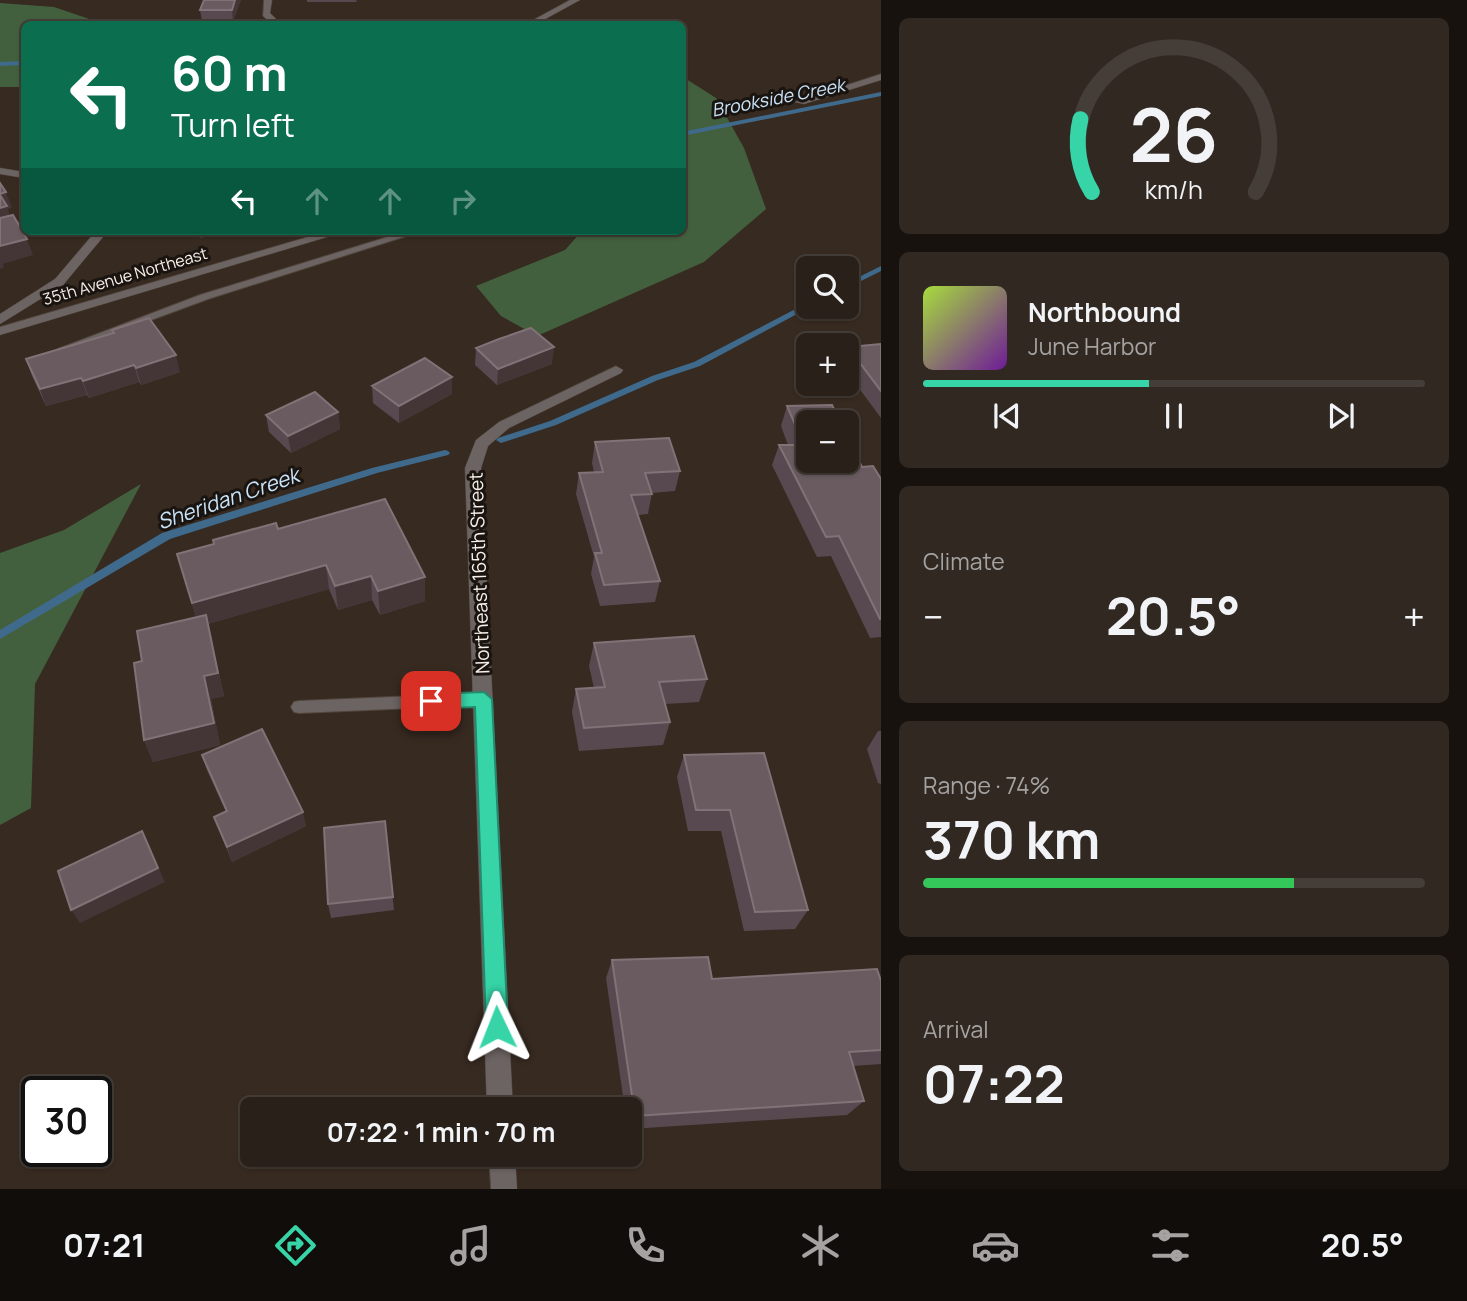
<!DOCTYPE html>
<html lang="en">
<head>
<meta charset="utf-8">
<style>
	body { margin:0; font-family:Manrope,sans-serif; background:#312822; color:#f1f3f6; height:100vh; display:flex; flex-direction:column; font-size:26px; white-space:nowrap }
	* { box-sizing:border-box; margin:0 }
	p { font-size:23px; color:#a5a3a2 }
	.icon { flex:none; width:38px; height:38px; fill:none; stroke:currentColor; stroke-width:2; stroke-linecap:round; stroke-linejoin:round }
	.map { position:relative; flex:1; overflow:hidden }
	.side { display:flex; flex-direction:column; gap:18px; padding:18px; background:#17120e; width:586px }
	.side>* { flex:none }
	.top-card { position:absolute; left:21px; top:21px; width:665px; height:214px; border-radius:10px; box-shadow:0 2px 5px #0004,0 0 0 2px #453e38; background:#0b6e4f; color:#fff; overflow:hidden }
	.controls { position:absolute; left:796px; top:256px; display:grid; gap:14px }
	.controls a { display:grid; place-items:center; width:63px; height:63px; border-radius:10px; background:#292019; box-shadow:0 2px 5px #0004,0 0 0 2px #453e38; font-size:35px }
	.speed { position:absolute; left:21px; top:1076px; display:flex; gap:14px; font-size:35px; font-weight:700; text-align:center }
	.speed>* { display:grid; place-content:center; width:91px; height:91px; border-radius:50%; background:#292019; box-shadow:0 2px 5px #0004,0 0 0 2px #453e38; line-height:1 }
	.speed .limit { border:4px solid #111; border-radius:10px; background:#fff; color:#111 }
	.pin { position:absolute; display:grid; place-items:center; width:60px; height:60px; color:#fff; margin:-30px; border-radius:14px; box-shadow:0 4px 10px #0006 }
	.me { position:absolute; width:77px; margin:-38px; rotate:358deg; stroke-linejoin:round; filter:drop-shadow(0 0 5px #0008) }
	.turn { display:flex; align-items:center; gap:24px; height:147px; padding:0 35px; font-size:32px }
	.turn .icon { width:91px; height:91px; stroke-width:2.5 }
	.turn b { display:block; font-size:49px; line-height:60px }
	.lanes { display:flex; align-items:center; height:66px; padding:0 35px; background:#0003; justify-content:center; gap:35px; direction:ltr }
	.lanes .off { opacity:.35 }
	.big { font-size:52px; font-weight:700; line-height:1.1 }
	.side .tile { flex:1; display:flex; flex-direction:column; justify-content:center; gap:10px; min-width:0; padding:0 24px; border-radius:10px; background:#312822 }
	.side .dial { align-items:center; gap:0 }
	.dial svg { height:182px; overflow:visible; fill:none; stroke:#453e38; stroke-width:7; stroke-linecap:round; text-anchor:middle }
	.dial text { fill:#f1f3f6; stroke:none }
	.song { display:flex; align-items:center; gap:21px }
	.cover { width:84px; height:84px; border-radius:10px; background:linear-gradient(135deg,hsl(80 70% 55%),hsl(280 70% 35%)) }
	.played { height:7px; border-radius:4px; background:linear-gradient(90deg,#36d4a7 45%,#453e38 45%) }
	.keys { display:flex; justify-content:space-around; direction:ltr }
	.heat { display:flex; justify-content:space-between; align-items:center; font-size:38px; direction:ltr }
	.charge { height:10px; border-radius:5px; background:linear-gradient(90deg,#34c759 74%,#453e38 0) }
	.trip { position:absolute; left:240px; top:1097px; width:402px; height:70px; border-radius:10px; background:#292019; box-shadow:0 2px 5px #0004,0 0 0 2px #453e38; font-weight:700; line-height:70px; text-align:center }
	.tab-bar { display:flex; height:112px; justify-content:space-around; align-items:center; background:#100d0a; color:#a5a3a2 }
	.tab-bar .icon { width:49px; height:49px }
	.tab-bar .current { color:#36d4a7 }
	.tab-bar b { font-size:32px; color:#f1f3f6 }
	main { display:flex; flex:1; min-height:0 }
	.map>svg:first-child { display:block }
	.green { fill:#43603e }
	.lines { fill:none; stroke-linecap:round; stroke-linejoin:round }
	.stream { fill:#3f6a8c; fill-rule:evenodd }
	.lane-casing { stroke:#52463d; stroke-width:2 }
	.street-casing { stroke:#52463d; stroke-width:1 }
	.lane { fill:#6c6462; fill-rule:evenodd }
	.street { fill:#6c6462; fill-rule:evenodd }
	.wall { fill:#584950 }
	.shaded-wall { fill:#443536 }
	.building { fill:#695b60; stroke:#807276; stroke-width:2 }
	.route { fill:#36d4a7; stroke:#238a6d; stroke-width:2 }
	.labels { text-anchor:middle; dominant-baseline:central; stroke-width:6; stroke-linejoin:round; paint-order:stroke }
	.far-street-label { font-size:16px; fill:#f8efea; stroke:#1a1410 }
	.far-water-label { font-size:18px; font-style:italic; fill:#c9e3f8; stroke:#1a1410 }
	.street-label { font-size:19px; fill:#f8efea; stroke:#1a1410 }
	.water-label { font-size:21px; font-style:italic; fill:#c9e3f8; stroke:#1a1410 }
</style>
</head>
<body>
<main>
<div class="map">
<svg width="881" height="1189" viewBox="0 0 881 1189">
	<rect width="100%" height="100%" fill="#372a21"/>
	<!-- green -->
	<path class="green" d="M0,3L54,7L104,24H24V87H0Z
		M683,77L716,98L744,148L766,209L704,262L537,336L501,316L476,286L565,250L582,231H682Z
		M141,484L35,684L31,808L0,825V553L64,530Z"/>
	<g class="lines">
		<!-- stream -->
		<path class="stream" d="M24,61V65L0,66V62Z
			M881,92V96L682,136V132Z
			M881,266V271L847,288V283Z
			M805,304H808V306H812L700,366L658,380L556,425L501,443L496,440L498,438L550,421L652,376L694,362Z
			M445,450L448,451L450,453L448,455L377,473L170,539L0,639V630L162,533L372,468Z"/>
		<defs>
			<path id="lane" d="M24,221V227L0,234V228Z
				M407,231H422L208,299L67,351L63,352L58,349L200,295Z
				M484,693L489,695L492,699L489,703L484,705L299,713L294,712L291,707L294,702L299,701Z"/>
			<path id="street" d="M264,0H272L270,13L281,24H272L263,16Z
				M570,0H580L536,24H526Z
				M881,74V80L804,104L795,102Z
				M0,168L24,172V178L0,174Z
				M96,231H108L63,285L0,324V314L55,279Z
				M328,231H347L0,335V327Z
				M616,366L623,370L621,373L509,428L488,446L481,468L513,1110H487L465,468L476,440L499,422Z
				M489,1155H515L517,1189H491Z"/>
		</defs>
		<!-- lane casing -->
		<use href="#lane" class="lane-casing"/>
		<!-- street casing -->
		<use href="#street" class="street-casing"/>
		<!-- lane -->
		<use href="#lane" class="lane"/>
		<!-- street -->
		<use href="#street" class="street"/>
	</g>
	<!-- wall -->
	<path class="wall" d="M241,0L233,21H202L200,10Z
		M307,0H356L357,2H307Z
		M189,231H225L201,238Z
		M112,330L180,372L141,385L139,382L89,398L87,395L46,406L32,376L26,359L113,334Z
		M881,344V418L847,372L848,347Z
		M476,348L552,364L497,385L475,365Z
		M372,386L452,394L399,423L373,403Z
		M787,406L862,467L881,479V637L870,638L831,556L817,557L772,465L779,445H788L781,426Z
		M338,412L340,429L291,453L269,432L266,415Z
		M595,442L680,471L675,491L652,493L648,514L638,515L660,581L655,602L600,606L591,574L594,557L576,494L579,473L594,472L592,463Z
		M278,529L425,577V601L380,615L372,600L338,610L329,589L208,624L224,696L211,699L220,745L153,762L144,740L142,661L196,617L177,554Z
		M594,643L707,679L699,702L665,704L670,722L663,745L579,751L572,712L576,689L594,688L589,666Z
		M878,731H881V784L878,783L867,749Z
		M764,753L808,910L795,929L744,931L721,831H688L677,777L684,755Z
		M202,755L306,826L232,862L214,817L226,812L207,770Z
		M385,821L394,910L331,918L328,904Z
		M612,960L712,979L881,981V1064L853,1066L864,1101L847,1115L630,1129V1110H625L606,978Z"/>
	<!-- shaded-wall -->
	<path class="shaded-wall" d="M235,0H241L233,21L232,10Z
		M6,192L12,208L8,209L12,222L0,226V194Z
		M199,231H225L201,238Z
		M27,239L33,255L3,264L4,268L0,269V246Z
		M554,347L552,364L497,385L498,369Z
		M176,355L180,372L141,385L136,368Z
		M134,365L139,382L89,398L83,381Z
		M452,377V394L399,423V406Z
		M81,378L87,395L46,406L40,389Z
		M338,412L340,429L291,453L288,436Z
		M326,565L329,589L208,624L224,696L211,699L220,745L153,762L144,740L199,626L192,603Z
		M371,576L372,600L338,610L335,586Z
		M425,577V601L380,615L378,591Z
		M303,812L306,826L232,862L227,847Z
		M142,831L165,882L80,923L71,910Z"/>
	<!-- building -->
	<path class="building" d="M204,0H235L232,10H200Z
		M0,183L6,192L0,194Z
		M0,195L7,206L0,208Z
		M13,215L27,239L0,246V218Z
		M149,318L176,355L136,368L134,365L83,381L81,378L40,389L26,359L114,333L112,330Z
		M531,328L554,347L498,369L476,348L499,339Z
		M881,344V391L848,347Z
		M425,358L452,377L399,406L372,386Z
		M315,392L338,412L288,436L266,415Z
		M832,405L840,422H808V460H847V437L862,467L873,466L881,479V619H880L839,536L826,537L779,445H804L787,406Z
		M669,438L680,471L645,473L652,494L631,495L660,581L604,585L595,553H602L579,473L603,472L595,442Z
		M385,499L425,577L378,591L371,576L335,586L326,565L192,603L177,554L214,544L213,540L276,523L278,529Z
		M206,615L218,673L204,676L214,723L144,740L134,663L142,661L137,631Z
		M694,636L707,679L659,682L670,722L584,728L576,689L605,687L594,643Z
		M262,729L303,812L227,847L214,817L227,811L202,755Z
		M764,753L808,910L755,912L730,810H696L684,755Z
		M385,821L393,897L328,904L324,828Z
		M142,831L158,868L71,910L58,871Z
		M708,957L712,979L877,969L881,981V1050L849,1052L864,1101L635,1116L612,960Z"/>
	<!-- route -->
	<path class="route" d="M484,692L492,699L508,1027L505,1035L497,1038L489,1035L486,1027L475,707L431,709L422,701L431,694Z"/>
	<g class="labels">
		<!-- far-street labels -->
		<g class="far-street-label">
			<text transform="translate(125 276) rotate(-16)">35th Avenue Northeast</text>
		</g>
		<!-- far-water labels -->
		<g class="far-water-label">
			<text transform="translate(778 97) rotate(-11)">Brookside Creek</text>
		</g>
		<!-- street labels -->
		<g class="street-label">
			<text transform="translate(479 573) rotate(-92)">Northeast 165th Street</text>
		</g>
		<!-- water labels -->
		<g class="water-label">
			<text transform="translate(228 498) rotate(-19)">Sheridan Creek</text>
		</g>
	</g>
</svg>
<div class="controls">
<a><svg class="icon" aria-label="search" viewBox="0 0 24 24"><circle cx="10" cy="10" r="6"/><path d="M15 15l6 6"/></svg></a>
<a>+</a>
<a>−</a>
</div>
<div class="speed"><div class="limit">30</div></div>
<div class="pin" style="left:431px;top:701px;background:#d93025"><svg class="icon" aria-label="arrive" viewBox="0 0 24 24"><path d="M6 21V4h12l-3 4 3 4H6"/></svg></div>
<svg class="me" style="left:497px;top:1027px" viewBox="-20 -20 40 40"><path d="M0-17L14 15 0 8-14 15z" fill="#36d4a7" stroke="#fff" stroke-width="4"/></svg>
<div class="trip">07:22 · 1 min · 70 m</div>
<div class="top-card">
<div class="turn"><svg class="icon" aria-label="left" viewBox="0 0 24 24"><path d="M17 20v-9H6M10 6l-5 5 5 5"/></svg><div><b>60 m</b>Turn left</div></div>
<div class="lanes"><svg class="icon" aria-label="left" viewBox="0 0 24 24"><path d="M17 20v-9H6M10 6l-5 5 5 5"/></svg><svg class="icon off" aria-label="ahead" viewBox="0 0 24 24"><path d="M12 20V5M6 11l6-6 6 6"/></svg><svg class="icon off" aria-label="ahead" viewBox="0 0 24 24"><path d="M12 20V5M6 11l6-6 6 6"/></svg><svg class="icon off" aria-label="right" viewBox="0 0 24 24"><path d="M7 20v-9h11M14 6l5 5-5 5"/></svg></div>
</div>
</div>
<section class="side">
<div class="tile dial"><svg viewBox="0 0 100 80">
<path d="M14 69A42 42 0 1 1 86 69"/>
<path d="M14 69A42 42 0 0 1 9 37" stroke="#36d4a7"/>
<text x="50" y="56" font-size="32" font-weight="700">26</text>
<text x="50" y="72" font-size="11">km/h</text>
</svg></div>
<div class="tile">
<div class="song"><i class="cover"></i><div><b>Northbound</b><p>June Harbor</p></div></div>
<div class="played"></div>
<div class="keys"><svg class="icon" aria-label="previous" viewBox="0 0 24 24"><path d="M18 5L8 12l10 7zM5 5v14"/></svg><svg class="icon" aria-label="pause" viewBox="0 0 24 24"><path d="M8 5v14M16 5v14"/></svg><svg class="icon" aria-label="next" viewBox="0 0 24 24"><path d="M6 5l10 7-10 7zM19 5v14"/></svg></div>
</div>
<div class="tile"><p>Climate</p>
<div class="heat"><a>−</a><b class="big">20.5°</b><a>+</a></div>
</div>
<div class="tile"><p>Range · 74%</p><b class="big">370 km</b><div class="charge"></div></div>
<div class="tile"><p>Arrival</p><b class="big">07:22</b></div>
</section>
</main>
<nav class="tab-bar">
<b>07:21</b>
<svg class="icon current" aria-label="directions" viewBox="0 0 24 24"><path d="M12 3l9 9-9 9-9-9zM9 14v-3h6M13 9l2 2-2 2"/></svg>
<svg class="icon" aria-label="music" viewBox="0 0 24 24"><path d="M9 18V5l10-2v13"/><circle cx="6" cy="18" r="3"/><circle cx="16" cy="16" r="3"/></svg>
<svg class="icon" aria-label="phone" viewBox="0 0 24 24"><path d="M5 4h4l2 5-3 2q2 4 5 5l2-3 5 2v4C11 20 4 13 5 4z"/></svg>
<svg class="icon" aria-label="climate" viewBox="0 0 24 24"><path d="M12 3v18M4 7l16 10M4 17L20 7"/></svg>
<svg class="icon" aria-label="car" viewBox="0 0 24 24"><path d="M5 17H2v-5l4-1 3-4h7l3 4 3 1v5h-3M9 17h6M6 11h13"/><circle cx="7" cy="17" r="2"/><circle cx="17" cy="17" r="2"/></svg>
<svg class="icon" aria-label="filters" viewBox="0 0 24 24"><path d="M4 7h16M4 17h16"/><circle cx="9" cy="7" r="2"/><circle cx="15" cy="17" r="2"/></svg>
<b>20.5°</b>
</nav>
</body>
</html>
